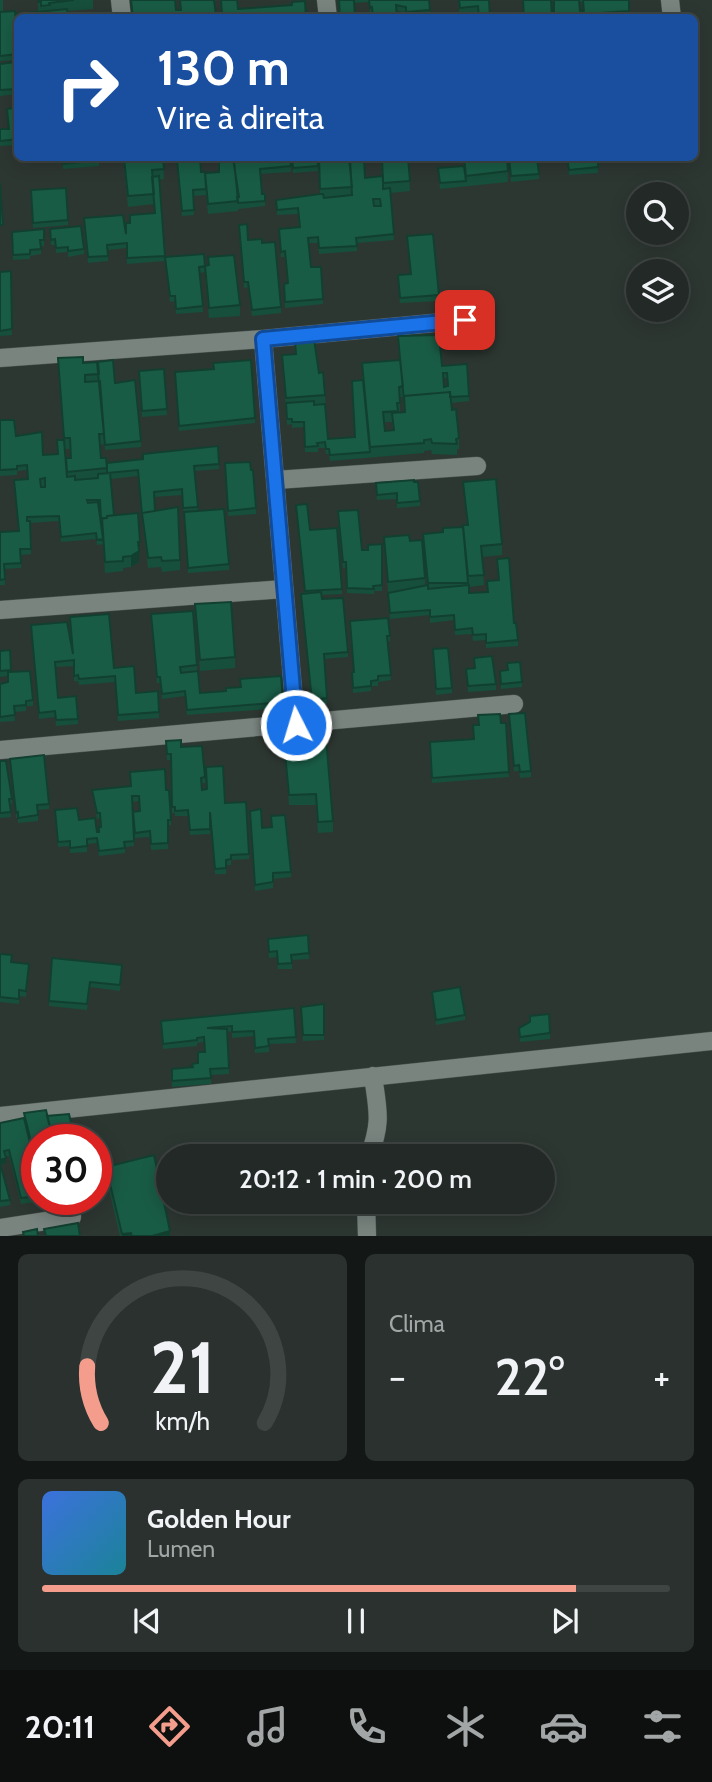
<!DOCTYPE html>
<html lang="pt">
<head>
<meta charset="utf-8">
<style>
	body { margin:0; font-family:Cabin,sans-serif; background:#2a312e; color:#f1f3f6; height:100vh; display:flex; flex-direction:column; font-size:26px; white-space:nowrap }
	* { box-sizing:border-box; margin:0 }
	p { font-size:23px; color:#a2a6a7 }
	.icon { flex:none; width:38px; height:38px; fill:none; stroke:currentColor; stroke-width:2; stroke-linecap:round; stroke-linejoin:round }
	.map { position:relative; height:1236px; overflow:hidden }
	.panel { display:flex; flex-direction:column; gap:18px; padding:18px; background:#131715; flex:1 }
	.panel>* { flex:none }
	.hud { position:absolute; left:14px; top:14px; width:684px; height:147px; border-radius:10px; box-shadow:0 4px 18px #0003,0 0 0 2px #3f4543; background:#1a4fa0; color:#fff; overflow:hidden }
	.fabs { position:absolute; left:626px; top:182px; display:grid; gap:14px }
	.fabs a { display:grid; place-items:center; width:63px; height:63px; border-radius:50%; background:#222926; box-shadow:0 4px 18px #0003,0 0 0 2px #3f4543; font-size:35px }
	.speed { position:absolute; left:21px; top:1124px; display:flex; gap:14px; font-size:35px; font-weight:700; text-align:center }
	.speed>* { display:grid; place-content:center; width:91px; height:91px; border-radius:50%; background:#222926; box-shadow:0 4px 18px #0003,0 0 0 2px #3f4543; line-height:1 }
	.speed .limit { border:10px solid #d22; background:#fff; color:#111 }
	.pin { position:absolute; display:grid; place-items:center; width:60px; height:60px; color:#fff; margin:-30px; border-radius:14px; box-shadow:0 4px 10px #0006 }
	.me { position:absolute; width:77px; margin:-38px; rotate:355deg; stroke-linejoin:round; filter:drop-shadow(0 0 5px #0008) }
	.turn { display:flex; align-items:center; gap:24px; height:147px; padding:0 28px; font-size:32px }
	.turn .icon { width:91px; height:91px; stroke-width:2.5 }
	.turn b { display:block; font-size:49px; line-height:60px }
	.big { font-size:52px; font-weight:600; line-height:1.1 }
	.panel .tile { flex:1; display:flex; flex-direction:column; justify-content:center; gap:10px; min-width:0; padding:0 24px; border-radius:10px; background:#2a312e }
	.panel .dial { align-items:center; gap:0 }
	.dial svg { height:182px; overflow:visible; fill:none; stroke:#3f4543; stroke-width:7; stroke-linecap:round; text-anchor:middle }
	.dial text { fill:#f1f3f6; stroke:none }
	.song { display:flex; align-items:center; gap:21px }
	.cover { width:84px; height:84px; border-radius:10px; background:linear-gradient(135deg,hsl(220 70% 55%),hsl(190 70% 35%)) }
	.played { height:7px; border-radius:4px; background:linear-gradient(90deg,#f49d8c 85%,#3f4543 85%) }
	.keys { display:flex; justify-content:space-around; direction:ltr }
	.heat { display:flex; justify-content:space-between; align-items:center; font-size:38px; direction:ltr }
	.panel .tiles { flex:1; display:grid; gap:18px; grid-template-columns:1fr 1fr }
	.tile:last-child { grid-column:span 2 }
	.trip { position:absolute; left:156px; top:1144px; width:399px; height:70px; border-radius:35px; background:#222926; box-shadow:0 4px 18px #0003,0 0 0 2px #3f4543; font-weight:600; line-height:70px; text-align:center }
	.tabs { display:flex; height:112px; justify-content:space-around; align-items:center; background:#0e100f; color:#a2a6a7 }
	.tabs .icon { width:49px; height:49px }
	.tabs .selected { color:#f49d8c }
	.tabs b { font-size:32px; color:#f1f3f6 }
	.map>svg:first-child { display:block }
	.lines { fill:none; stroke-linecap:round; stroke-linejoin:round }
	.street-casing { stroke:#4b5450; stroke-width:19 }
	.street { stroke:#79847f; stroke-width:18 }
	.wall { fill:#164f3b; fill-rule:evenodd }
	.shaded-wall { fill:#124030 }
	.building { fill:#195c45; stroke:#124030; stroke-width:2; fill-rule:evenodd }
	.route-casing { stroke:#114b97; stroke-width:18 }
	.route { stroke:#1a73e8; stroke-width:12 }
</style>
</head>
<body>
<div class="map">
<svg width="712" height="1236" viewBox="0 0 712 1236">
	<rect width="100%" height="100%" fill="#2d3732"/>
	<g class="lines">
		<defs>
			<path id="street" d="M120,0L122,18
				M326,0L328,18
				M670,0L672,18
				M263,339L296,725
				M0,358L263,339L465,320
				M276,480L477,466
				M0,610L284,589
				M0,750L514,704
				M0,1116L712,1041
				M369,1157C382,1121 378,1112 373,1076
				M366,1202L367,1236
				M0,1228L72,1217"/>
		</defs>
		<!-- street casing -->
		<use href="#street" class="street-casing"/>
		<!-- street -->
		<use href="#street" class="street"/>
	</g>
	<!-- wall -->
	<path class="wall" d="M0,0H3V12L18,46V60L0,61Z
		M38,0H93V9L68,11L38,12Z
		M338,0H429L430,15L406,18V12L397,11L370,13L369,2L354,3L355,18H339Z
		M458,0H489L490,16L505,18H460Z
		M553,0H630L629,17L659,18H554ZM579,2H582L583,10L580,11Z
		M15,62L17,94L0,96V64Z
		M18,96V145L0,146V129H8L13,109V97Z
		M62,158H99V166L63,169Z
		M123,158H163L164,179L159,180L165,261L127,264V248L108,250V261L88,263L84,224L126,233L130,223L155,213L154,204L128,207Z
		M176,158H200L201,172L205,179L219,172V161L233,160V158H290L291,172L260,174L262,194H265V206L238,209V211L208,214L206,193V195L193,196L194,215L182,216L177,166L181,160H177Z
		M292,158H317L318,171L293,173Z
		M319,158L365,178L382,177L381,158H408L410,191L391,193L394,240L357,243V251L319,254L318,243H309L311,267H321L323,304L285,308L284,289L287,283L285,257H281L279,234L299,227L298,214L277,215L276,200L320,194Z
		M463,158H507L508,182L440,189L438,168L464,166Z
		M509,158L539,174V179L511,182Z
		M567,158H597L598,173L569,175Z
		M66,188L68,225L33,228L31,190Z
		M44,229V246H41V254L30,256V259L13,260L12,232Z
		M50,229L84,249V254L68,257V252L56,253L55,245H51Z
		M239,230L248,240L262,243L281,307V313L252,316L248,287L244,288Z
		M204,254L205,272L200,273L203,312L176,314L175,301L170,302L165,257Z
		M208,257L240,305V316L209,318L205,277V266H208Z
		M11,271L12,335L0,336V272Z
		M410,274L439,295V301L400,303L398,280Z
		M480,332L488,343V348L481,349Z
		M295,341L319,373L325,395L328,439L355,437L362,380V363L442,366L467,364L469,401L451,403L459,438V449H457V455L432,454L431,450L424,451V453L330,461L329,454H326L325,448H318V452H305L304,427L292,428V424L287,425L282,355L296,354ZM444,378H447L448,386L444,387ZM400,397H403L404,412H400ZM384,422H392L393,430L385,431Z
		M58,358L83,363L115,383L141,441V447L105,450L104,442V444L100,445L101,458L107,463L219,464V469L194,471L198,511L229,564V570L188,573L182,495L154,497L155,511L180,560V570L162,572L161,567L148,568L142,520L138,476L111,479L114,515L140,553H139V562L131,567L123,568V571L105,573L103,543V544L97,545L96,539L61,542L59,521L30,523L31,554L21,555V568L4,569L5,585H0V532L18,531L28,479L27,470L17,471V475L0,476V420L16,436L43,455L58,454L64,440ZM65,449H70V458H66ZM98,505H100L102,533Z
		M164,369L167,415L142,417L139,377Z
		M175,372L255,418V423L179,431Z
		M225,463L256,508V514L228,516Z
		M463,482L502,544V555L482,557L484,585L469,587V593L514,623L518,640V646L486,648V640L473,641L472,634L455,635L454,620L430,623V615L390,619L384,537L410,541L425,578V586L427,585L423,534L443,532L467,525Z
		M376,488L420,501V506L397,508V499L377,500Z
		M296,505L342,589V594L321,595L322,599L348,652V657L324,659L327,704L312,705L301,599V594H305Z
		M338,517L362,550H368L382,544V591H374V594L347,593L346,568H343Z
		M195,604L235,657V668L200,671Z
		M151,619L197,665V671L181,672L200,693L283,702V708L187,715L185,696L162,699L160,683H157Z
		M350,626L390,636V641L387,642L391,680L378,682V686H371V691L353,693L352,672H354Z
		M31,630L114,668L136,693L158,691L159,718L118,721L115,682L79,685L78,681H74V666L56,667L58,698L78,719V724L56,726L55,717L39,719Z
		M10,650L11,672L33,700V706H26V711L14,712L15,721L0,722V684L8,682V676L0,677V651Z
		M433,654L452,688V693L436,695Z
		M474,658L496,684V690L468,692L466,669L475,668Z
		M500,671L522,682V687L501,689Z
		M509,714L531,771V777L520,778L519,771H514Z
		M501,723L509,777L432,783L430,742L474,739Z
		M166,741L181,747L205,777V783H201L202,790L225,803L249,854V859L231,860V865H226V874H215L210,817V834L190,835L188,816H175V813H172L171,760H167Z
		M284,742L333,821V832L318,833L316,805H289Z
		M10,759L49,804V809L38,810V821L18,823V818H16Z
		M0,761L12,799V804H10L11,817L0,818Z
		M92,790H166L171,820V825H168V849L151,850L150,837L135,838L133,812L140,811L139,801L132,802L134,846L125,847V853L99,856L97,843L87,844V852L70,853V846L58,847L55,810L79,820L97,832H99L101,827L100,818L97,819Z
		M250,811L291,872V877L273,879V888L255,891Z
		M308,935L309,959L292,960V969H278L277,957L269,958L268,939Z
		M0,954L12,962L29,969L26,997L19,996V1004L0,1002Z
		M122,965L120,991L90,987L87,1010L49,1006V1001Z
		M432,992L465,1015V1020L436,1025Z
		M324,1004V1040L303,1041L301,1007Z
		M294,1008L296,1043L269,1044V1052L255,1053L254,1036L232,1038V1031L227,1032L229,1074L211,1075V1084L172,1087V1069L193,1067L198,1063L205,1052L204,1042L197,1043V1046L163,1049L161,1021Z
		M519,1028L550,1033V1039L520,1042Z
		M24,1113L37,1139V1168L35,1169L34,1165L26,1167L31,1186L37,1184V1199H65V1200L43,1204L42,1201L21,1204L9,1156H6V1163L1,1165L10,1200V1205L0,1207V1123L24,1118Z
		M106,1167L170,1236H120L106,1177Z"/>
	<!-- shaded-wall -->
	<path class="shaded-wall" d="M138,542H140L139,562L131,567V556Z
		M6,1158V1163L0,1165V1160Z
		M34,1160V1165L25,1168V1162Z
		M170,1231V1236H152Z
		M131,1233V1236H122V1234Z"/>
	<!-- building -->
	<path class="building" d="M38,0H74L49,3L50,5L41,6V1L39,2Z
		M131,0H175L176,10H181L180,0H214L216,15H222L221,0H237L238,9L292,5V2L305,1L306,18H188V17L133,18Z
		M339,0H354L355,18H340Z
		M369,0H429L430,10L406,12V7L396,5L397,18H373L372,7L370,8Z
		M459,0H489L490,18H479L478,6L460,8Z
		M523,0H551L552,17L524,18Z
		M554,0H579L580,11L583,10L584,18H554Z
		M583,0H629V11L584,14Z
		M67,9L68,18H18L17,14Z
		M15,11L18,54L0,56V12Z
		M658,13L659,18H627Z
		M505,15V18H490V16Z
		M15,62L17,89L0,90V64Z
		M18,96V139L0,141V129H9L7,109L14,108L13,97Z
		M63,158H99V160L63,164Z
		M124,158H163L164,169L152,170L154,194L128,196Z
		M181,158H200L201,172H205L206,189L193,190L194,210L182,211L177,160H181Z
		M233,158H290L291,166L260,169L262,194H265V201L238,203L237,197H239Z
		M292,158H317L318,166L293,168Z
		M319,158H349L352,187L320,189Z
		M350,158H364L365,178L383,176V189L390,188L394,234L356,238L357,246L319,248L318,237L308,238L311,267H321L323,299L285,302L284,284L288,283L285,251L281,252L279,229L300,227L298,208L277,210L276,200L320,194H323L324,198L352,195ZM373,199H380L381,206H374Z
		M382,158H408L410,181L383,183Z
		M464,158H507L508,171L466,176Z
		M509,158H537L539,174L511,176Z
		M567,158H591L592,161L598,160V167L569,170Z
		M234,160L238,201L208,204L205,173L219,172V161Z
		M464,166L466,181L440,183L438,168Z
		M159,176L165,256L127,258V243L107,245L108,256L88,257L84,218L123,215L126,234V223H130V215L155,213L152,177Z
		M0,183L3,225H0Z
		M66,188L68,220L33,223L31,190Z
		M247,224L248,240L262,239V243L275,242L281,307L252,310L248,282H244L239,225Z
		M81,226L84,249L68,251V247L56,248L55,239L51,240L50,229Z
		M44,229V240H40L41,249L30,250V254L13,255L12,232Z
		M433,234L439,295L400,298L398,275L411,274L407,236Z
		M204,254L205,266L199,267L203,306L176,309L175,296H170L165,257Z
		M234,255L240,305L209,308L205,266L209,265L208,257Z
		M11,271L12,329L0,331V272Z
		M487,331L488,343H481L480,332Z
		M439,335L442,366L467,364L469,396L450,397V392L404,396V401L398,336ZM443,373H447L448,386L444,387Z
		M314,339L319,373L323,372L325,395L286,398L282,355L296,354L295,341Z
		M83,357V363L98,362L99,374L85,375V382L100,381L104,434H99L101,458H106L107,468L67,472L66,458H71L70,438H64L58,358Z
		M113,360L115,383L135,380L141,441L105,445L97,362Z
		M251,360L255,418L179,426L175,372L214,369L213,363Z
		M400,360L403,386L399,387L400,403H397L398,411L383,412L385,431L394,430L392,413L405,412L404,396L450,392L452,410L456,409L459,438L456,439L457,444L432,443L431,439L424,440V443L370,447L362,363Z
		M164,369L167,409L142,411L139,371Z
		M363,380L370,452L330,455L329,449H326L325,442L317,443L318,446L305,447L304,422H292V419H287L286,403L314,401V405L325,404L328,439L355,437L352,381Z
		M0,420H14L16,436L42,432L43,455L58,454L57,440H64L67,477L75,476V480L98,478V474L110,473L114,515L107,516V518L101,519L100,500H87L88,503L98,502L103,539L97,540L96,533L61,537L59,516L27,517V521H30L31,549H20L21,563L4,564L5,579L0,580V532L19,531L14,480L28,479L27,465L17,466V469L0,470ZM45,478V487H41L40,479Z
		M218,446L219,464L194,466L198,507L183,508L182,489L154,492L155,511L142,513V514L138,470L107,473V463L143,459V454Z
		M250,462L251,470H253L256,508L228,511L225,463Z
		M496,479L502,544L481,546L484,575L468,576L463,525H468L463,482Z
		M414,480V482H418L420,501L397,503V493L377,495L376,483Z
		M307,504L310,530L337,528L342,589L305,591L296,505Z
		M178,507L180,560L162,561L161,557L148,558L142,513Z
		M224,509L229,564L188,568L184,512Z
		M358,510L362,550H368V545L382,544V585L373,586L374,589L347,588L346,562H343L338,511Z
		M138,513L140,542H138L139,551L131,556L123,557V561L105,562L102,518H107V516Z
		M463,527L468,583H428L423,534L443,532V528Z
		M409,535L410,541L422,540L425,578L388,582L384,537Z
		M509,558L514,623H516L518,640L486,643V634L473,635L472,628L455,630L454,615L430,617V610L390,613L388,593L428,585V589L469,585V593L488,592L487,581L499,580L497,559Z
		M321,592L322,599L343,598L348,652L324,654L327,698L312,700L301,594Z
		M231,602L235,657L200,660L195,604Z
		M193,611L197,665L180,667L181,673L198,671L200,693L226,691V688L241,687L240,679L281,676L283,702L187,710L185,691L162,694L160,677H157L151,614Z
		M109,614L114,668L134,666L136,693L158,691L159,712L118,715L115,676L79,679L78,675L74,676V660L55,662L58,698L76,696L78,719L56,720L55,711L39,713L31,625L67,622L73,654L70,617Z
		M388,618L390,636H387L391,675L378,676V680L371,681V686L353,688L352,672H354L350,621Z
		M448,648L452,688L436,689L433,649Z
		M10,650L11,670L0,671V651Z
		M492,656L496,684L468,686L466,669L475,668L474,658Z
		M520,662L522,682L501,684L500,671L508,670L507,663Z
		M30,671L33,700L26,701V705L14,706L15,715L0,717V684L8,682V672Z
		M525,713L531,771L520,772L519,765L514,766L509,714Z
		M500,714L501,723H506L509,772L432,778L430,742L474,739L473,725H479L478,715Z
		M326,738L333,821L318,822L316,794L289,795L284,742Z
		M181,740V747L202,746L205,777L201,778L202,790L207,789L206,767L223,766L225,803L246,802L249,854L231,855V859L226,860V868L215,869L210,812V829L190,830L188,810L175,811V807H172L171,754H167L166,741Z
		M44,755L49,804L37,805L38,815L18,818V812L16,813L10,759Z
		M0,761H6L12,799H9L11,812L0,813Z
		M165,769L166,790H169L171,820H168V843L151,844L150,831L135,833L133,812L140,811L139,796H132L134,841L124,842L125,848L99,851L97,838L87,839V846L70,848V841L58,842L55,810L77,808L79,820L95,818L97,832H99V827H101L100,813H97L92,790L131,786L130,772Z
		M261,809L262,828L272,827L271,816L285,815L291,872L273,873V882L255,885L250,811Z
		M308,935L309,953L291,955L292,963L278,964L277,951L269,952L268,939Z
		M0,954L12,955L11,962L29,964L26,991L19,990V999L0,997Z
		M52,958L122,965L120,985L90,982L87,1004L49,1001Z
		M460,987L465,1015L436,1020L432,992Z
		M324,1004V1035H303L301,1007Z
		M294,1008L296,1037L268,1039L269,1046L255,1048L254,1031L232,1032V1026L207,1028L227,1029L229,1068L210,1069L211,1078L172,1081V1069L193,1067L192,1064L198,1063V1052H205L204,1037L197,1038V1040L163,1044L161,1021Z
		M549,1014L550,1033L520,1037L519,1028L530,1022V1016Z
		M46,1110L53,1139H37V1158H35L24,1113Z
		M69,1114L75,1139H53L47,1116Z
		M24,1118L34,1160L25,1162L31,1186L37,1184V1196L21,1198L9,1150L4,1151L6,1158L0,1160V1123Z
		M154,1155L170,1231L152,1236H132L131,1233L122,1234L106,1167Z
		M0,1163L10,1200L0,1201Z
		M78,1223L80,1236H46L44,1229Z
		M37,1229L38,1236H24L23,1232Z"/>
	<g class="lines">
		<defs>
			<path id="route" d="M296,725L263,339L465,320"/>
		</defs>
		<!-- route casing -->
		<use href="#route" class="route-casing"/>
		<!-- route -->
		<use href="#route" class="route"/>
	</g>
</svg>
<div class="fabs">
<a><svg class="icon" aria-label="search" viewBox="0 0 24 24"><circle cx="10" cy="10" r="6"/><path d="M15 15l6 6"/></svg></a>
<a><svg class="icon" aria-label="layers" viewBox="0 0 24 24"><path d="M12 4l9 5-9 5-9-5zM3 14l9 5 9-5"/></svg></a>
</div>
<div class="speed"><div class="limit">30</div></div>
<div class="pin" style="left:465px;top:320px;background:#d93025"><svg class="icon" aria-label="arrive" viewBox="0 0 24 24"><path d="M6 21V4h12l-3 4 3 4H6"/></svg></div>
<svg class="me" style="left:296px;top:725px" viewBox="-20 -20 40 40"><circle r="17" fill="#1a73e8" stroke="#fff" stroke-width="3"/><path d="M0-11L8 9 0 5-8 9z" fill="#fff"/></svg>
<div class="trip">20:12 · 1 min · 200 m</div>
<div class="hud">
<div class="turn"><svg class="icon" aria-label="right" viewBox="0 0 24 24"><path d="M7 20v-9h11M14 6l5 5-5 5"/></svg><div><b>130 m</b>Vire à direita</div></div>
</div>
</div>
<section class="panel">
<div class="tiles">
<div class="tile dial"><svg viewBox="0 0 100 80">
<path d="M14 69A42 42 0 1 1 86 69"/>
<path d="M14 69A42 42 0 0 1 8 44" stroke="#f49d8c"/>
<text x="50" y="56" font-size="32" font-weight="700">21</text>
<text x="50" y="72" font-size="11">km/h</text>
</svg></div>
<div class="tile"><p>Clima</p>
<div class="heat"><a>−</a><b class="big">22°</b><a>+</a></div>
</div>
<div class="tile">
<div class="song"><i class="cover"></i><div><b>Golden Hour</b><p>Lumen</p></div></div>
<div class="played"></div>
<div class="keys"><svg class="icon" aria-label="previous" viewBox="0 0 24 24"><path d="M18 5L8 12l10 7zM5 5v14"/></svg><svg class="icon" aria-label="pause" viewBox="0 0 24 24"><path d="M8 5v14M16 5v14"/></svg><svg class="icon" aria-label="next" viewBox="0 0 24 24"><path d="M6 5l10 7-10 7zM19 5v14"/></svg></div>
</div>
</div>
</section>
<nav class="tabs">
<b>20:11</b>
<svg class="icon selected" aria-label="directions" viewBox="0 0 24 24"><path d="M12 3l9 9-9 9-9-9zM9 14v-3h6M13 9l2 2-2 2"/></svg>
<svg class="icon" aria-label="music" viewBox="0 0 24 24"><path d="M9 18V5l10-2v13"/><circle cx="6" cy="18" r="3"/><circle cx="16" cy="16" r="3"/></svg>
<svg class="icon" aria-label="phone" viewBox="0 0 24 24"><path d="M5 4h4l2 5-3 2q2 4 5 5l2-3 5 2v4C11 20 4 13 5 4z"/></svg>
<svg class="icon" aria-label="climate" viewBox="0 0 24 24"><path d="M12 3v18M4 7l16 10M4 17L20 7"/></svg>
<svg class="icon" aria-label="car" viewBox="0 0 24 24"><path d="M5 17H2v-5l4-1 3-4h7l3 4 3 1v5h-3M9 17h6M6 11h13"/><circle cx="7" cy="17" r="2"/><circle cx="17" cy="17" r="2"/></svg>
<svg class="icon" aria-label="filters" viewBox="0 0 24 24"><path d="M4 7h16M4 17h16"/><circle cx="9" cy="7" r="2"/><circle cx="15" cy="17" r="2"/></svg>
</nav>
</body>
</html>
